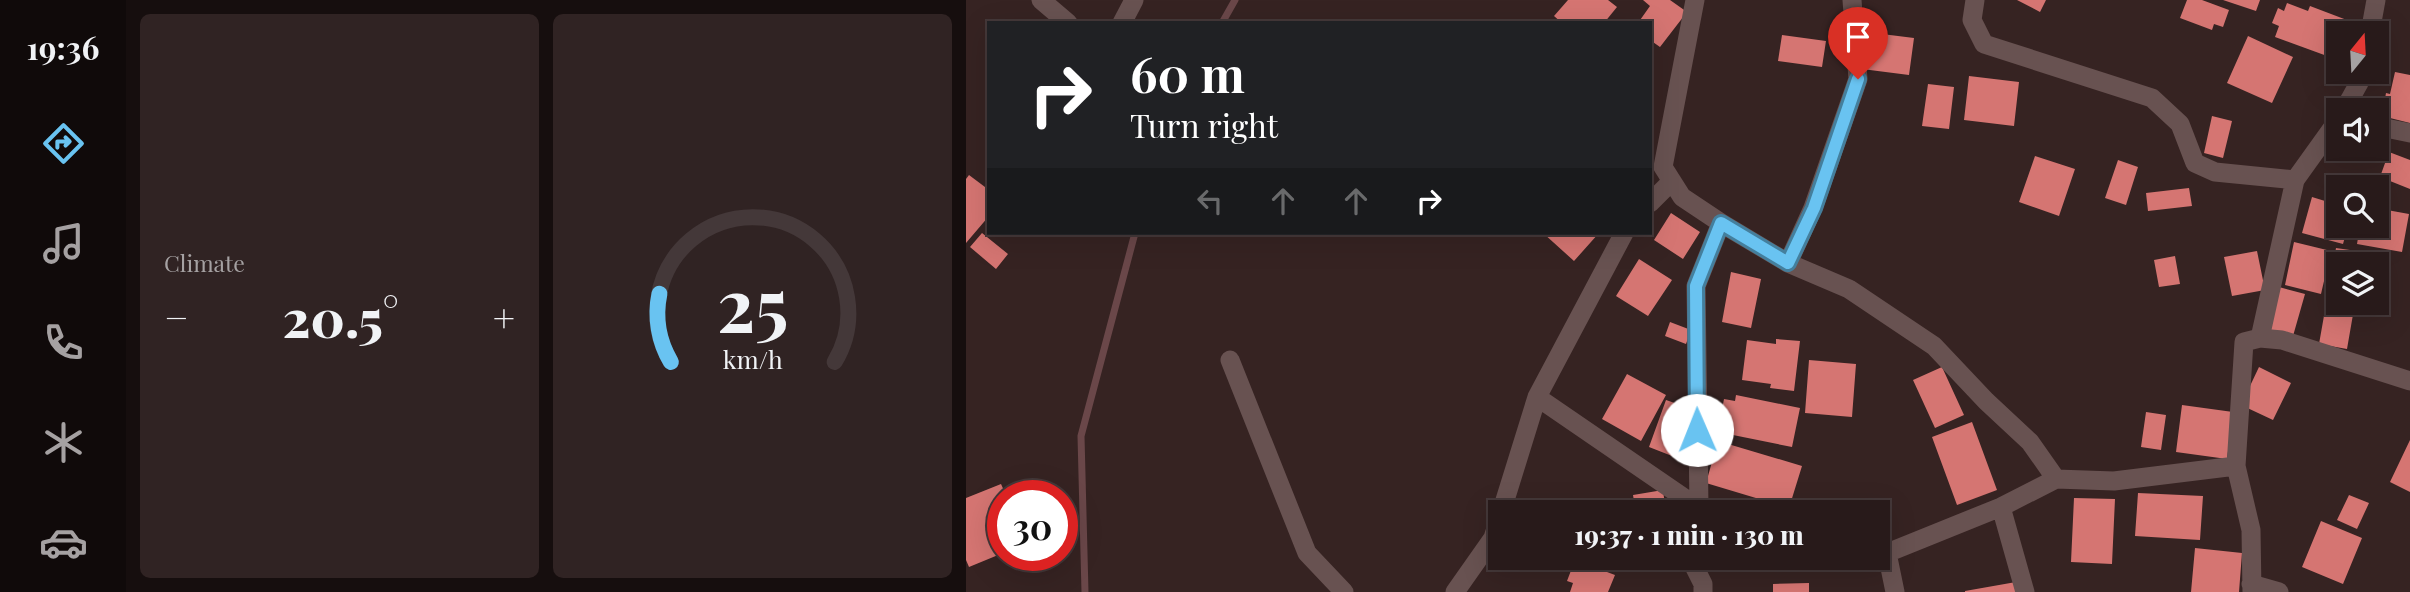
<!DOCTYPE html>
<html lang="en">
<head>
<meta charset="utf-8">
<style>
	body { margin:0; font-family:"Playfair Display",serif; background:#302323; color:#f1f3f6; height:100vh; display:flex; flex-direction:column; font-size:26px; white-space:nowrap }
	* { box-sizing:border-box; margin:0 }
	p { font-size:23px; color:#a5a1a2 }
	.icon { flex:none; width:38px; height:38px; fill:none; stroke:currentColor; stroke-width:2; stroke-linecap:round; stroke-linejoin:round }
	.map { position:relative; flex:1; overflow:hidden }
	.sheet { display:flex; flex-direction:column; gap:14px; padding:14px; background:#160e0e; width:840px }
	.sheet>* { flex:none }
	.hud { position:absolute; left:21px; top:21px; width:665px; height:214px; border-radius:0px; box-shadow:0 7px 28px #0002,0 0 0 2px #443839; background:#202124; color:#fff; overflow:hidden }
	.needle { width:46px; rotate:18deg }
	.controls { position:absolute; left:1360px; top:21px; display:grid; gap:14px }
	.controls a { display:grid; place-items:center; width:63px; height:63px; border-radius:0px; background:#281a1a; box-shadow:0 7px 28px #0002,0 0 0 2px #443839; font-size:35px }
	.speed { position:absolute; left:21px; top:480px; display:flex; gap:14px; font-size:35px; font-weight:700; text-align:center }
	.speed>* { display:grid; place-content:center; width:91px; height:91px; border-radius:50%; background:#281a1a; box-shadow:0 7px 28px #0002,0 0 0 2px #443839; line-height:1 }
	.speed .limit { border:10px solid #d22; background:#fff; color:#111 }
	.pin { position:absolute; display:grid; place-items:center; width:60px; height:60px; color:#fff; margin:-72px -30px; border-radius:50% 50% 50% 0; rotate:-45deg; box-shadow:0 0 7px #0007 }
	.pin .icon { rotate:45deg }
	.me { position:absolute; width:77px; margin:-38px; rotate:359deg; stroke-linejoin:round; filter:drop-shadow(0 0 5px #0008) }
	.turn { display:flex; align-items:center; gap:24px; height:147px; padding:0 28px; font-size:32px }
	.turn .icon { width:91px; height:91px; stroke-width:2.5 }
	.turn b { display:block; font-size:49px; line-height:60px }
	.lanes { display:flex; align-items:center; height:66px; padding:0 28px; background:#0003; justify-content:center; gap:35px; direction:ltr }
	.lanes .off { opacity:.35 }
	.big { font-size:52px; font-weight:800; line-height:1.1 }
	.sheet .widget { flex:1; display:flex; flex-direction:column; justify-content:center; gap:10px; min-width:0; padding:0 24px; border-radius:10px; background:#302323 }
	.sheet .dial { align-items:center; gap:0 }
	.dial svg { height:182px; overflow:visible; fill:none; stroke:#443839; stroke-width:7; stroke-linecap:round; text-anchor:middle }
	.dial text { fill:#f1f3f6; stroke:none }
	.heat { display:flex; justify-content:space-between; align-items:center; font-size:38px; direction:ltr }
	.sheet .tiles { flex:1; display:grid; gap:14px; grid-template-columns:repeat(2,1fr) }
	.trip { position:absolute; left:522px; top:500px; width:402px; height:70px; border-radius:0px; background:#281a1a; box-shadow:0 7px 28px #0002,0 0 0 2px #443839; font-weight:800; line-height:70px; text-align:center }
	main { display:flex; flex:1; min-height:0 }
	.tab-bar { display:flex; flex-direction:column; width:126px; justify-content:space-around; align-items:center; background:#100a0a; color:#a5a1a2 }
	.tab-bar .icon { width:49px; height:49px }
	.tab-bar .active { color:#69c3f1 }
	.tab-bar b { font-size:32px; color:#f1f3f6 }
	.map>svg:first-child { display:block }
	.lines { fill:none; stroke-linecap:round; stroke-linejoin:round }
	.stream { stroke:#6a4749; stroke-width:7 }
	.building { fill:#d57572 }
	.minor { stroke:#685251; stroke-width:19 }
	.route-casing { stroke:#447f9d; stroke-width:18 }
	.route { stroke:#69c3f1; stroke-width:12 }
</style>
</head>
<body>
<main>
<nav class="tab-bar">
<b>19:36</b>
<svg class="icon active" aria-label="directions" viewBox="0 0 24 24"><path d="M12 3l9 9-9 9-9-9zM9 14v-3h6M13 9l2 2-2 2"/></svg>
<svg class="icon" aria-label="music" viewBox="0 0 24 24"><path d="M9 18V5l10-2v13"/><circle cx="6" cy="18" r="3"/><circle cx="16" cy="16" r="3"/></svg>
<svg class="icon" aria-label="phone" viewBox="0 0 24 24"><path d="M5 4h4l2 5-3 2q2 4 5 5l2-3 5 2v4C11 20 4 13 5 4z"/></svg>
<svg class="icon" aria-label="climate" viewBox="0 0 24 24"><path d="M12 3v18M4 7l16 10M4 17L20 7"/></svg>
<svg class="icon" aria-label="car" viewBox="0 0 24 24"><path d="M5 17H2v-5l4-1 3-4h7l3 4 3 1v5h-3M9 17h6M6 11h13"/><circle cx="7" cy="17" r="2"/><circle cx="17" cy="17" r="2"/></svg>
</nav>
<section class="sheet">
<div class="tiles">
<div class="widget"><p>Climate</p>
<div class="heat"><a>−</a><b class="big">20.5°</b><a>+</a></div>
</div>
<div class="widget dial"><svg viewBox="0 0 100 80">
<path d="M14 69A42 42 0 1 1 86 69"/>
<path d="M14 69A42 42 0 0 1 9 39" stroke="#69c3f1"/>
<text x="50" y="56" font-size="32" font-weight="700">25</text>
<text x="50" y="72" font-size="11">km/h</text>
</svg></div>
</div>
</section>
<div class="map">
<svg width="1444" height="592" viewBox="0 0 1444 592">
	<rect width="100%" height="100%" fill="#362322"/>
	<g class="lines">
		<!-- stream -->
		<path class="stream" d="M256,23L269,0
			M119,592L115,436L169,233"/>
	</g>
	<!-- building -->
	<path class="building" d="M602,0H642L651,7L638,23H596L588,16Z
		M677,0H704L721,12L694,47L684,40V23H672L684,6Z
		M1051,0H1080L1074,12Z
		M1221,0H1236L1263,10L1257,27L1248,24L1246,30L1214,18Z
		M1257,0H1294L1290,11Z
		M1321,3L1342,11L1344,6L1394,25L1391,33H1372V60L1309,37L1313,26L1306,23L1312,8L1318,11Z
		M900,32L948,38L943,75L896,69Z
		M816,35L860,41L856,67L812,61Z
		M1282,36L1327,57L1306,103L1261,83Z
		M1429,72L1444,75V123L1420,117L1421,111L1417,110L1420,93L1424,94Z
		M1003,76L1053,82L1048,126L998,120Z
		M962,84L988,87L983,129L956,126Z
		M1246,116L1266,121L1257,158L1238,153Z
		M1423,152L1444,160V189L1414,177Z
		M1069,156L1109,169L1093,216L1053,202Z
		M1152,160L1172,167L1160,205L1139,198Z
		M3,175L23,190V216L0,243V179Z
		M1223,188L1226,206L1182,211L1180,193Z
		M1346,197L1372,205V226H1382L1377,244L1336,233Z
		M1410,208L1443,214L1436,252L1391,244L1394,226H1410Z
		M705,213L734,232L717,259L688,240Z
		M16,233L42,254L30,269L4,247Z
		M577,233H633L608,261Z
		M1328,242L1365,251L1355,294L1319,285Z
		M1370,248L1398,252L1396,264H1372V303H1389L1381,349L1353,344Z
		M1291,251L1299,290L1266,296L1258,257Z
		M1209,256L1214,284L1193,287L1188,260Z
		M673,259L706,280L682,316L650,296Z
		M765,272L795,279L785,328L756,322Z
		M1313,287L1339,294L1327,336L1301,329Z
		M704,322L725,330L720,344L699,336Z
		M810,339L834,341L828,391L804,388L805,384L776,380L781,340L810,344Z
		M843,360L890,364L886,417L839,413Z
		M976,367L998,415L969,428L947,380Z
		M1293,367L1325,383L1307,420L1275,405Z
		M661,374L700,395L675,441L636,419Z
		M770,395L834,408L826,447L762,434L764,427L753,425L758,399L769,401Z
		M700,400L723,408L706,456L683,447Z
		M1216,405L1267,412L1261,459L1210,452Z
		M1180,412L1200,415L1195,450L1175,447Z
		M1006,422L1031,490L991,505L966,437Z
		M1444,440V492L1424,482Z
		M752,441L836,466L823,508L740,483Z
		M35,484L40,495H37V553L3,567L0,560V498Z
		M697,490L700,513H670L667,495Z
		M1172,493L1237,496L1234,540L1169,536Z
		M1383,495L1403,503L1391,529L1371,520Z
		M1108,498L1149,499L1146,564L1105,562Z
		M1355,521L1396,538L1377,584L1336,567Z
		M1229,548L1276,553L1273,592H1225Z
		M797,558H813L814,569L798,570Z
		M609,560L649,575L642,592H604L607,583L601,581Z
		M1050,582L1052,592H999V591Z
		M843,583V592H807V584Z"/>
	<g class="lines">
		<!-- minor -->
		<path class="minor" d="M75,0L102,23
			M729,0L697,167L716,197L755,223L822,263L883,289L968,346L1020,401L1064,442L1090,479
			M1009,0L1006,20L1018,44L1186,98L1214,124L1229,163L1249,172L1329,180
			M156,23L168,0
			M1404,33L1410,0
			M1378,110L1393,83L1396,72
			M1410,126L1444,133
			M684,203L706,181
			M822,263L847,208L892,79L886,0
			M1294,338L1329,180L1372,120
			M264,360L341,553L378,592
			M571,397L733,508L742,512
			M1035,507L1059,592
			M733,508L730,286L755,223
			M535,513L571,397L658,233
			M912,552L921,553L1035,507L1090,479L1148,481L1270,466
			M921,553L929,592
			M729,568L737,584V592
			M1285,584L1313,592
			M489,592L527,538L534,516
			M1286,592L1285,530L1270,466L1278,342L1294,338L1316,340L1444,381"/>
	</g>
	<g class="lines">
		<defs>
			<path id="route" d="M731,430L730,286L755,223L822,263L848,208L892,79"/>
		</defs>
		<!-- route casing -->
		<use href="#route" class="route-casing"/>
		<!-- route -->
		<use href="#route" class="route"/>
	</g>
</svg>
<div class="controls">
<a><svg class="needle" viewBox="-14 -14 28 28"><path d="M0-13l5 13h-10z" fill="#e53935"/><path d="M0 13l5-13h-10z" fill="#a5a1a2"/></svg></a>
<a><svg class="icon" aria-label="sound" viewBox="0 0 24 24"><path d="M4 9h4l5-4v14l-5-4H4zM17 9q2 3 0 6"/></svg></a>
<a><svg class="icon" aria-label="search" viewBox="0 0 24 24"><circle cx="10" cy="10" r="6"/><path d="M15 15l6 6"/></svg></a>
<a><svg class="icon" aria-label="layers" viewBox="0 0 24 24"><path d="M12 4l9 5-9 5-9-5zM3 14l9 5 9-5"/></svg></a>
</div>
<div class="speed"><div class="limit">30</div></div>
<div class="pin" style="left:892px;top:79px;background:#d93025"><svg class="icon" aria-label="arrive" viewBox="0 0 24 24"><path d="M6 21V4h12l-3 4 3 4H6"/></svg></div>
<svg class="me" style="left:731px;top:430px" viewBox="-20 -20 40 40"><circle r="19" fill="#fff"/><path d="M0-13L10 11 0 6-10 11z" fill="#69c3f1"/></svg>
<div class="trip">19:37 · 1 min · 130 m</div>
<div class="hud">
<div class="turn"><svg class="icon" aria-label="right" viewBox="0 0 24 24"><path d="M7 20v-9h11M14 6l5 5-5 5"/></svg><div><b>60 m</b>Turn right</div></div>
<div class="lanes"><svg class="icon off" aria-label="left" viewBox="0 0 24 24"><path d="M17 20v-9H6M10 6l-5 5 5 5"/></svg><svg class="icon off" aria-label="ahead" viewBox="0 0 24 24"><path d="M12 20V5M6 11l6-6 6 6"/></svg><svg class="icon off" aria-label="ahead" viewBox="0 0 24 24"><path d="M12 20V5M6 11l6-6 6 6"/></svg><svg class="icon" aria-label="right" viewBox="0 0 24 24"><path d="M7 20v-9h11M14 6l5 5-5 5"/></svg></div>
</div>
</div>
</main>
</body>
</html>
